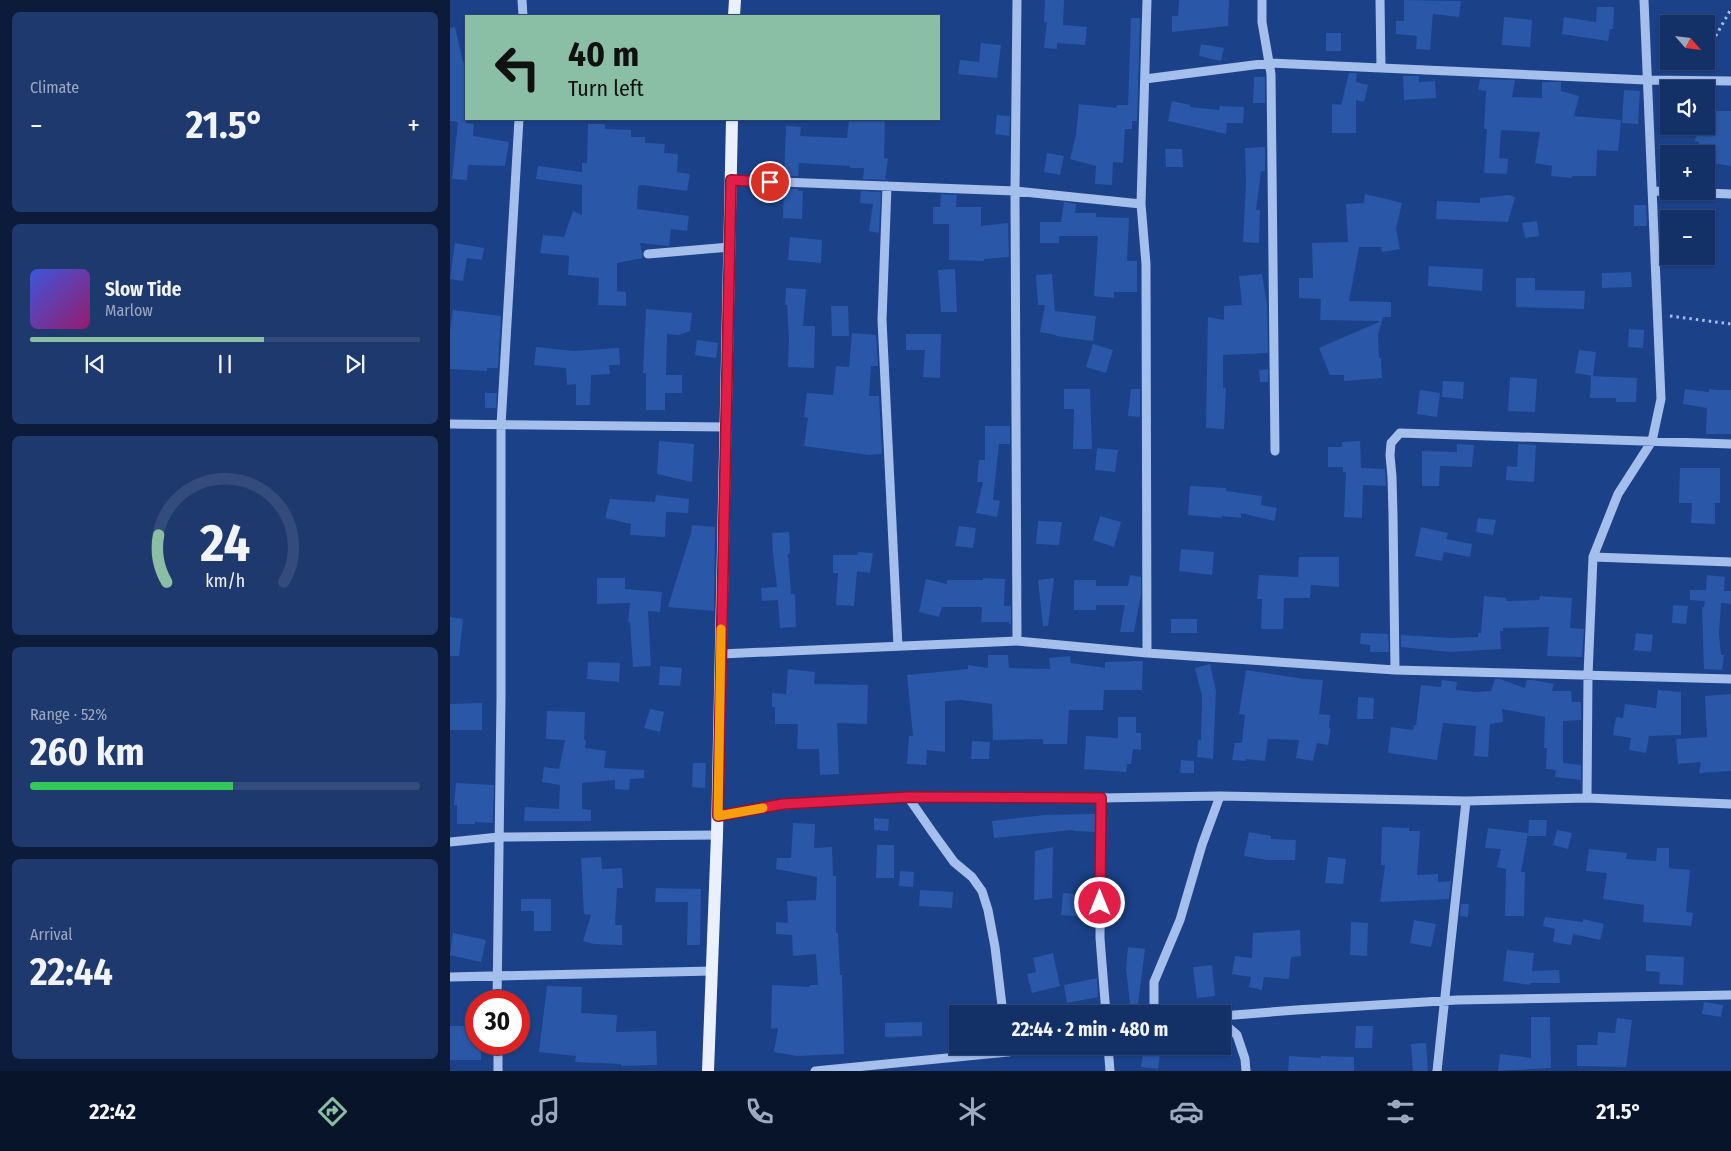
<!DOCTYPE html>
<html lang="en">
<head>
<meta charset="utf-8">
<style>
	body { margin:0; font-family:"Fira Sans Condensed",sans-serif; background:#1d396d; color:#f1f3f6; height:100vh; display:flex; flex-direction:column; font-size:19px; white-space:nowrap }
	* { box-sizing:border-box; margin:0 }
	p { font-size:16px; color:#9da9c0 }
	.icon { flex:none; width:28px; height:28px; fill:none; stroke:currentColor; stroke-width:2; stroke-linecap:round; stroke-linejoin:round }
	.map { position:relative; flex:1; overflow:hidden }
	.sheet { display:flex; flex-direction:column; gap:12px; padding:12px; background:#0b1b39; width:450px }
	.sheet>* { flex:none }
	.guide { position:absolute; left:15px; top:15px; width:475px; height:105px; border-radius:0px; box-shadow:0 1px 4px #0004,0 0 0 1px #334c7b; background:#8abfa5; color:#111; overflow:hidden }
	.needle { width:32px; rotate:118deg }
	.controls { position:absolute; left:1210px; top:15px; display:grid; gap:10px }
	.controls a { display:grid; place-items:center; width:55px; height:55px; border-radius:0px; background:#143167; box-shadow:0 1px 4px #0004,0 0 0 1px #334c7b; font-size:25px }
	.speed { position:absolute; left:15px; top:990px; display:flex; gap:10px; font-size:25px; font-weight:700; text-align:center }
	.speed>* { display:grid; place-content:center; width:65px; height:65px; border-radius:50%; background:#143167; box-shadow:0 1px 4px #0004,0 0 0 1px #334c7b; line-height:1 }
	.speed .limit { border:8px solid #d22; background:#fff; color:#111 }
	.pin { position:absolute; display:grid; place-items:center; width:42px; height:42px; color:#fff; margin:-21px; border:2px solid #fff; border-radius:50%; box-shadow:0 1px 5px #0007 }
	.me { position:absolute; width:55px; margin:-28px; rotate:0deg; stroke-linejoin:round; filter:drop-shadow(0 0 4px #0008) }
	.turn { display:flex; align-items:center; gap:18px; height:105px; padding:0 20px; font-size:22px }
	.turn .icon { width:65px; height:65px; stroke-width:2.5 }
	.turn b { display:block; font-size:35px; line-height:42px }
	.big { font-size:38px; font-weight:700; line-height:1.1 }
	.sheet .card { flex:1; display:flex; flex-direction:column; justify-content:center; gap:8px; min-width:0; padding:0 18px; border-radius:8px; background:#1d396d }
	.sheet .dial { align-items:center; gap:0 }
	.dial svg { height:130px; overflow:visible; fill:none; stroke:#334c7b; stroke-width:7; stroke-linecap:round; text-anchor:middle }
	.dial text { fill:#f1f3f6; stroke:none }
	.song { display:flex; align-items:center; gap:15px }
	.cover { width:60px; height:60px; border-radius:8px; background:linear-gradient(135deg,hsl(230 70% 55%),hsl(320 70% 35%)) }
	.played { height:5px; border-radius:2px; background:linear-gradient(90deg,#8abfa5 60%,#334c7b 60%) }
	.keys { display:flex; justify-content:space-around; direction:ltr }
	.heat { display:flex; justify-content:space-between; align-items:center; font-size:28px; direction:ltr }
	.charge { height:8px; border-radius:4px; background:linear-gradient(90deg,#34c759 52%,#334c7b 0) }
	.trip { position:absolute; left:499px; top:1005px; width:282px; height:50px; border-radius:0px; background:#143167; box-shadow:0 1px 4px #0004,0 0 0 1px #334c7b; font-weight:700; line-height:50px; text-align:center }
	.tab-bar { display:flex; height:80px; justify-content:space-around; align-items:center; background:#081429; color:#9da9c0 }
	.tab-bar .icon { width:35px; height:35px }
	.tab-bar .selected { color:#8abfa5 }
	.tab-bar b { font-size:22px; color:#f1f3f6 }
	main { display:flex; flex:1; min-height:0 }
	.map>svg:first-child { display:block }
	.building { fill:#2a57a7 }
	.lines { fill:none; stroke-linecap:round; stroke-linejoin:round }
	.path { stroke:#a5bfec; stroke-width:3; stroke-dasharray:2.5 4; stroke-linecap:butt }
	.minor { stroke:#a5bfec; stroke-width:9 }
	.major { stroke:#eaf0ff; stroke-width:12 }
	.route-casing { stroke:#92132f; stroke-width:12 }
	.route { stroke:#e11d48; stroke-width:9 }
	.slow { stroke:#f59e0b; stroke-width:9 }
</style>
</head>
<body>
<main>
<section class="sheet">
<div class="card"><p>Climate</p>
<div class="heat"><a>−</a><b class="big">21.5°</b><a>+</a></div>
</div>
<div class="card">
<div class="song"><i class="cover"></i><div><b>Slow Tide</b><p>Marlow</p></div></div>
<div class="played"></div>
<div class="keys"><svg class="icon" aria-label="previous" viewBox="0 0 24 24"><path d="M18 5L8 12l10 7zM5 5v14"/></svg><svg class="icon" aria-label="pause" viewBox="0 0 24 24"><path d="M8 5v14M16 5v14"/></svg><svg class="icon" aria-label="next" viewBox="0 0 24 24"><path d="M6 5l10 7-10 7zM19 5v14"/></svg></div>
</div>
<div class="card dial"><svg viewBox="0 0 100 80">
<path d="M14 69A42 42 0 1 1 86 69"/>
<path d="M14 69A42 42 0 0 1 9 40" stroke="#8abfa5"/>
<text x="50" y="56" font-size="32" font-weight="700">24</text>
<text x="50" y="72" font-size="11">km/h</text>
</svg></div>
<div class="card"><p>Range · 52%</p><b class="big">260 km</b><div class="charge"></div></div>
<div class="card"><p>Arrival</p><b class="big">22:44</b></div>
</section>
<div class="map">
<svg width="1281" height="1071" viewBox="0 0 1281 1071">
	<rect width="100%" height="100%" fill="#1b4189"/>
	<!-- building -->
	<path class="building" d="M595,0H614L613,25L637,27L635,45L607,43V49L594,48L597,22H594Z
		M729,0H779L778,26L722,32V16H728Z
		M954,0L1011,1L1009,17L983,14L980,50L966,49L967,36L946,34V21H954Z
		M1147,7H1164L1163,29H1160L1158,41L1112,34L1114,17L1146,22Z
		M1054,17L1082,20L1080,47L1052,45Z
		M681,18H690L687,121H682V129H675L673,163L663,162L662,185L645,184L646,166L620,159L626,135L629,104L666,108L667,105H678Z
		M5,27L13,62H16V123L24,124L23,136L59,142L55,166L18,165L17,180L2,179L8,122L0,121V28Z
		M876,33H891V51H876Z
		M531,43L551,45L547,78L508,74L510,60L529,62Z
		M751,44L774,48L771,61L749,56Z
		M899,73H907L906,82L918,85L914,102L906,100V133H882V104L891,105Z
		M953,76H969V82L985,81L986,98L954,100Z
		M804,77H815V103H803Z
		M1030,79L1065,80L1062,97L1092,98V82H1111V91L1129,96L1124,116L1171,120L1168,151L1147,150L1146,176H1122V178L1101,176L1102,166L1085,163L1090,132L1051,130L1049,158L1058,159L1057,174L1034,173L1037,129H1034L1036,91L1028,90Z
		M1174,90L1190,91L1188,124L1172,123Z
		M722,101L740,105V107L769,110L770,106L794,107L793,123H777L776,134L718,121Z
		M1256,111H1281V166L1256,162V154H1247L1249,142L1245,141L1248,126H1256Z
		M547,115L560,116L559,136L545,134Z
		M399,119H435L434,158L438,159L435,179L437,180L413,179L414,168H400V166L349,163L348,176H334L336,126L351,127L350,136L397,138Z
		M138,124H155V129L181,130V137H195V143L215,144L214,153L228,154L227,172L240,174L237,191L192,185L188,186L187,209L239,216L237,231L221,229L219,246L190,243L193,258L167,263V291L176,292V306L148,305L149,278L118,275L119,256L90,253L93,235L114,237L123,211L132,215V185L86,179L88,166L132,172V163H137Z
		M815,147V171H811L806,210H810L809,243L793,242L796,182L795,148Z
		M715,149H732L733,167H716Z
		M597,153L614,156L610,175L594,172Z
		M334,188L348,189V191H353L352,219L333,218Z
		M411,191L431,192L429,233L419,231L423,204L410,203Z
		M491,194L507,195L506,207H531V226L558,223L559,257L534,259V261L499,260V224H483V207H490Z
		M915,194L952,203L946,229L950,249L932,252L931,247H909L899,301L941,302V317H933L928,335L929,358H931L932,378L894,381V375H880L869,348L931,321L870,320L871,299L849,298V278H863L862,243L898,242L896,204L914,203Z
		M1058,195L1065,197L1058,222L986,219L987,201L1030,203V198Z
		M614,202L626,204L625,213H646V217L679,218L677,261H687V292H664V298L644,296L648,236H609V243H590V222H611Z
		M1184,205H1196L1197,226H1184Z
		M1087,221L1089,236L1075,238L1072,223Z
		M340,237L372,240L371,263L338,260Z
		M5,243L34,248L32,260L17,258L13,281L0,279Z
		M979,266L1033,269L1032,291L978,286Z
		M505,269L507,312H491L488,270Z
		M1181,272L1182,287L1152,288V273Z
		M602,274L605,311L646,316L643,341L606,336V335L590,332L595,305H588L586,275Z
		M812,274L817,304L818,353L773,355V388H776L774,429L756,428L758,317L774,320V306L792,305L789,276Z
		M1066,278H1085V290L1135,291L1134,309L1066,307Z
		M336,288L356,289L353,326H365L364,368L338,367L339,338L337,305H335Z
		M381,306H398L399,336H382Z
		M196,309L242,313L240,331L229,335L217,334L216,375H232V393H215V410H196V373H193Z
		M3,310L51,316L48,368H37V371L0,369V331Z
		M1179,329L1194,330L1193,348L1178,347Z
		M402,333L426,335L428,366H421L419,396H429L432,454L419,455L354,446L358,418L354,417L357,393L383,395L386,366L399,367Z
		M456,334H491L490,378L473,377L475,350H456Z
		M247,340L268,343L266,358L245,355Z
		M643,344L663,350L656,373L636,367Z
		M86,347L123,351L169,348L170,365H159L160,374L141,375L140,405H126V384L117,385L116,368L84,365Z
		M1129,350L1146,352L1143,376L1125,373Z
		M818,369V382H810L809,370Z
		M1141,376L1187,378L1186,402H1166V398H1140Z
		M1060,377L1087,379L1085,412L1058,411Z
		M993,381L1014,382L1013,399L992,397Z
		M614,389H640L642,449H623L624,409H614Z
		M681,389H690V417L678,416Z
		M1235,389L1259,392V389L1267,390H1281V434H1256L1257,408L1233,404Z
		M970,390L990,393L987,417L967,414Z
		M35,393H47L46,408H35Z
		M535,426H560V444H549L543,500L550,501L547,517L526,513L533,482H527L529,460H535Z
		M209,441L244,444L242,482L207,474Z
		M910,441L911,468L935,469L936,486L913,485L912,518L894,517L896,472H893V467H878V447H892V442Z
		M1007,444L1024,445L1022,467L990,466L989,486H972V451L1007,452Z
		M1068,444L1086,445L1084,482L1056,480L1057,466L1067,467Z
		M647,448L668,450L665,472L645,470Z
		M1230,468H1270V503H1265V524L1241,523L1242,503H1229Z
		M740,486L776,488V491L812,496L811,505L827,508L824,521L791,513V518L772,516V518L738,515Z
		M206,495L239,499L238,513L216,512L215,537L180,535L181,524L155,518L160,499L205,502Z
		M650,516L671,522L664,547L643,540Z
		M1028,518L1046,520L1043,535L1026,532Z
		M588,521L612,522L609,545L586,544Z
		M242,525L265,527L264,611L218,607L241,533Z
		M509,526L526,528L523,548L505,546Z
		M971,527L998,533L996,539L1022,544L1020,557L994,552L992,561L965,556Z
		M339,532L340,554H338L341,594H345L346,627L330,628L328,600L312,601L311,588L327,587L323,554L322,533Z
		M731,549L764,552L762,575L729,571Z
		M408,552L423,553L420,573L407,571L404,606L386,605L388,573H383V555H407Z
		M849,557H889V587L861,585L860,598H834L833,629H811L812,599H807L809,575L848,577Z
		M680,575L691,577V594L684,632H670L675,605H646V610H624V580H646V586H678Z
		M1257,575L1275,577L1274,591H1281V604L1271,603L1269,634L1271,655H1274L1272,670L1254,669L1252,607H1254L1255,601L1240,600V590H1256Z
		M147,578H175V589L212,592L210,612L198,611L201,666L183,667L180,622H178L180,603L147,604Z
		M533,578L555,579L554,606H561V624H559V622H531L532,607H492L489,617L469,612L476,579L497,584V580H533Z
		M604,578L598,626H593L588,580Z
		M1034,596L1056,598V601L1089,600L1090,596L1122,598L1120,628L1134,629L1132,657L1097,656L1099,627L1053,628V631H1050L1051,649L1000,652L951,647V635L1003,638L1028,637V633H1031Z
		M1223,605L1238,606L1236,624L1222,623Z
		M0,617L13,619L9,656H0Z
		M721,619H747V633H721Z
		M911,633L938,634L939,652H920V645L910,644Z
		M1186,633L1203,635L1201,652L1184,650Z
		M538,655H558L559,668L600,669L599,658L620,656L621,663L655,668V662L693,661L692,690H654L653,710H619L617,744H593V739L543,740L542,704L511,700L495,701V752L477,750L476,765L457,764L459,736H463L457,675L518,669V665L538,668Z
		M138,662L170,663L169,682L137,679Z
		M760,664L766,691L763,759L747,757L748,740H751L752,696L745,668Z
		M210,666L232,668L230,686L209,685Z
		M338,669L365,672L364,684L418,685L417,724L387,723L389,774L370,775L369,749H347L348,724H325V707H322V693L336,694Z
		M796,670L854,679L873,680L869,714L880,715L879,728L881,729L878,745L867,743L863,761L846,758L849,740L818,739L815,761L796,759V761L782,760L785,743H792L795,715L789,714Z
		M1045,679H1050L1075,688L1077,680H1083L1104,684L1102,691H1121L1122,702H1131V720L1113,721V763L1131,765V780L1105,777L1106,770L1096,769L1097,748H1094L1095,717L1052,709L1053,722L1040,724L1038,757L1024,756L1026,726L993,723L987,760L938,753L941,727L963,730L964,725H966L971,685L991,687L992,680L1007,682L1006,690L1025,692L1041,691Z
		M1208,690L1231,692V735L1199,736L1196,753L1179,750L1181,738L1163,735L1166,717L1173,718L1175,704L1206,708Z
		M1281,694V771L1249,773L1251,762L1228,764L1226,739L1257,737L1255,696Z
		M908,697L924,698L923,719H907Z
		M32,703V730H0V704Z
		M200,709L214,712L210,732L194,728Z
		M97,711L135,712L134,740H136L135,748L156,751L154,768L194,770V778L180,779L179,790L165,789V780L132,783V809L141,810V821H74L75,807L109,809L110,785L92,782L94,767L109,769L115,740L96,739Z
		M668,717H686V733H691V750L683,749L681,764H677L676,772L634,769L636,736L668,738Z
		M522,741L540,742L539,759H521Z
		M731,760L744,761V773H730Z
		M243,763H256L255,788L242,787Z
		M6,783L44,785L43,823L25,822V824H7V805H4Z
		M645,814V832L624,831L623,830L544,838L542,821L595,815Z
		M424,818L439,819L438,831L424,830Z
		M1079,820H1097L1096,836H1078Z
		M343,823L365,824L364,848L382,847L383,876H386V933H388L390,975H392L394,1054L347,1056L324,1052L328,1028L321,1029L322,985L360,987V985H368L366,954L343,956L342,935L326,934V922L338,923L337,901L366,900L367,877L326,869L327,858H341Z
		M932,827L959,828V831H970L967,875L988,874V882L1001,881L999,899L930,902L935,865H931Z
		M1038,828L1078,833L1071,872H1075L1074,916H1055L1056,869L1047,867L1051,849L1035,848Z
		M1107,830L1122,833L1118,849L1103,845Z
		M799,832L821,836V839L846,840L845,860H817L794,856Z
		M427,845H444V878H426Z
		M603,847L602,898L584,900L585,851Z
		M1207,848H1219V868L1240,870L1236,912L1243,913L1241,926L1193,922L1194,905L1153,899L1157,873L1136,871L1139,849L1177,853L1176,859L1206,861Z
		M151,857L152,869L172,868L173,888H167L165,925H172V945L144,944L133,941L141,915L134,914L131,858Z
		M878,857L896,859L893,884L875,883Z
		M450,871L464,872L463,887L449,886Z
		M206,888L251,889L250,945H237L238,902H205Z
		M470,890L503,892L502,908L469,906Z
		M613,893L644,896V918L611,915Z
		M71,899H101V931H84V911H71Z
		M1011,904H1019L1018,917L1010,916Z
		M1095,917L1133,922V919L1154,924L1150,940L1123,934L1121,945L1103,942L1105,929L1093,926Z
		M964,920L986,924L981,947L960,943Z
		M901,922L918,923L917,956L900,955Z
		M850,930L851,956L841,957L839,979L814,977L812,990L799,987L801,977L782,974L785,956L802,958L803,933Z
		M3,933L36,940L31,962L0,955Z
		M678,947L695,949L687,1012H681L676,969Z
		M1057,950L1084,953L1082,971L1109,970L1110,983H1080V985L1053,981Z
		M603,953L610,986L582,993L577,974L586,972L583,958Z
		M1196,955L1234,957L1233,985L1209,984L1210,972L1196,971Z
		M762,965L765,996L747,998L743,967Z
		M647,978L648,997L617,1003L614,985Z
		M97,986L132,987L131,1013L167,1015L166,1032L206,1031L207,1065L171,1066V1064L125,1062L126,1056L89,1052Z
		M1254,1002L1273,1005L1271,1017L1252,1014Z
		M1081,1017H1100L1101,1068L1048,1071L1050,1054L1081,1058Z
		M1167,1018L1182,1020L1176,1067L1127,1066V1045H1147L1148,1032L1165,1033Z
		M472,1022V1036L435,1037V1023Z
		M0,1026H26V1044H31V1060H0Z
		M906,1026H923L922,1048H905Z
		M976,1043L978,1071H963L961,1044Z
		M694,1046H711L708,1069L691,1067Z
		M839,1056L871,1058V1056L904,1057V1071H838Z"/>
	<g class="lines">
		<!-- path -->
		<path class="path" d="M1256,53L1281,9
			M1246,70L1251,61
			M1220,316L1281,324"/>
		<!-- minor -->
		<path class="minor" d="M72,0L73,16
			M812,0V22L821,74L825,451
			M930,0L931,67
			M695,79L819,63L1196,80L1281,81
			M281,180L565,191L691,204
			M437,186L432,320L448,646
			M1202,191L1281,194
			M198,254L280,247
			M0,424L276,427
			M1143,557L1281,562
			M567,641L565,191L567,0
			M697,653L696,264L691,204L697,0
			M271,654L567,641L697,653L945,670L1281,679
			M945,670L943,515L942,477L940,455L941,443L950,433L1281,444
			M458,797L483,833L504,862L522,877L532,891L538,910L545,947L553,1014
			M651,798L650,938L656,1014
			M1137,798L1138,675L1143,557L1168,494L1202,441L1211,399L1194,0
			M268,816L333,805L458,797L651,798L770,796L1016,801L1137,798L1281,804
			M0,842L49,837L267,835
			M0,977L262,971
			M47,1001L51,698V425L69,119
			M704,1014V982L730,920L752,845L770,796
			M772,1016L846,1010L1007,1000L1281,995
			M772,1022L787,1035L795,1059L796,1071
			M48,1044V1071
			M658,1046L660,1071
			M365,1071L558,1052L589,1046
			M987,1071L1016,801"/>
		<!-- major -->
		<path class="major" d="M284,16L285,0
			M258,1071L267,835L282,119"/>
	</g>
	<g class="lines">
		<defs>
			<path id="route" d="M320,182L281,180L268,816L333,804L458,797L651,798L650,903"/>
		</defs>
		<!-- route casing -->
		<use href="#route" class="route-casing"/>
		<!-- route -->
		<use href="#route" class="route"/>
		<!-- slow -->
		<path class="slow" d="M271,629L268,816L313,808"/>
	</g>
</svg>
<div class="controls">
<a><svg class="needle" viewBox="-14 -14 28 28"><path d="M0-13l5 13h-10z" fill="#e53935"/><path d="M0 13l5-13h-10z" fill="#9da9c0"/></svg></a>
<a><svg class="icon" aria-label="sound" viewBox="0 0 24 24"><path d="M4 9h4l5-4v14l-5-4H4zM17 9q2 3 0 6"/></svg></a>
<a>+</a>
<a>−</a>
</div>
<div class="speed"><div class="limit">30</div></div>
<div class="pin" style="left:320px;top:182px;background:#d93025"><svg class="icon" aria-label="arrive" viewBox="0 0 24 24"><path d="M6 21V4h12l-3 4 3 4H6"/></svg></div>
<svg class="me" style="left:650px;top:903px" viewBox="-20 -20 40 40"><circle r="17" fill="#e11d48" stroke="#fff" stroke-width="3"/><path d="M0-11L8 9 0 5-8 9z" fill="#fff"/></svg>
<div class="trip">22:44 · 2 min · 480 m</div>
<div class="guide">
<div class="turn"><svg class="icon" aria-label="left" viewBox="0 0 24 24"><path d="M17 20v-9H6M10 6l-5 5 5 5"/></svg><div><b>40 m</b>Turn left</div></div>
</div>
</div>
</main>
<nav class="tab-bar">
<b>22:42</b>
<svg class="icon selected" aria-label="directions" viewBox="0 0 24 24"><path d="M12 3l9 9-9 9-9-9zM9 14v-3h6M13 9l2 2-2 2"/></svg>
<svg class="icon" aria-label="music" viewBox="0 0 24 24"><path d="M9 18V5l10-2v13"/><circle cx="6" cy="18" r="3"/><circle cx="16" cy="16" r="3"/></svg>
<svg class="icon" aria-label="phone" viewBox="0 0 24 24"><path d="M5 4h4l2 5-3 2q2 4 5 5l2-3 5 2v4C11 20 4 13 5 4z"/></svg>
<svg class="icon" aria-label="climate" viewBox="0 0 24 24"><path d="M12 3v18M4 7l16 10M4 17L20 7"/></svg>
<svg class="icon" aria-label="car" viewBox="0 0 24 24"><path d="M5 17H2v-5l4-1 3-4h7l3 4 3 1v5h-3M9 17h6M6 11h13"/><circle cx="7" cy="17" r="2"/><circle cx="17" cy="17" r="2"/></svg>
<svg class="icon" aria-label="filters" viewBox="0 0 24 24"><path d="M4 7h16M4 17h16"/><circle cx="9" cy="7" r="2"/><circle cx="15" cy="17" r="2"/></svg>
<b>21.5°</b>
</nav>
</body>
</html>
